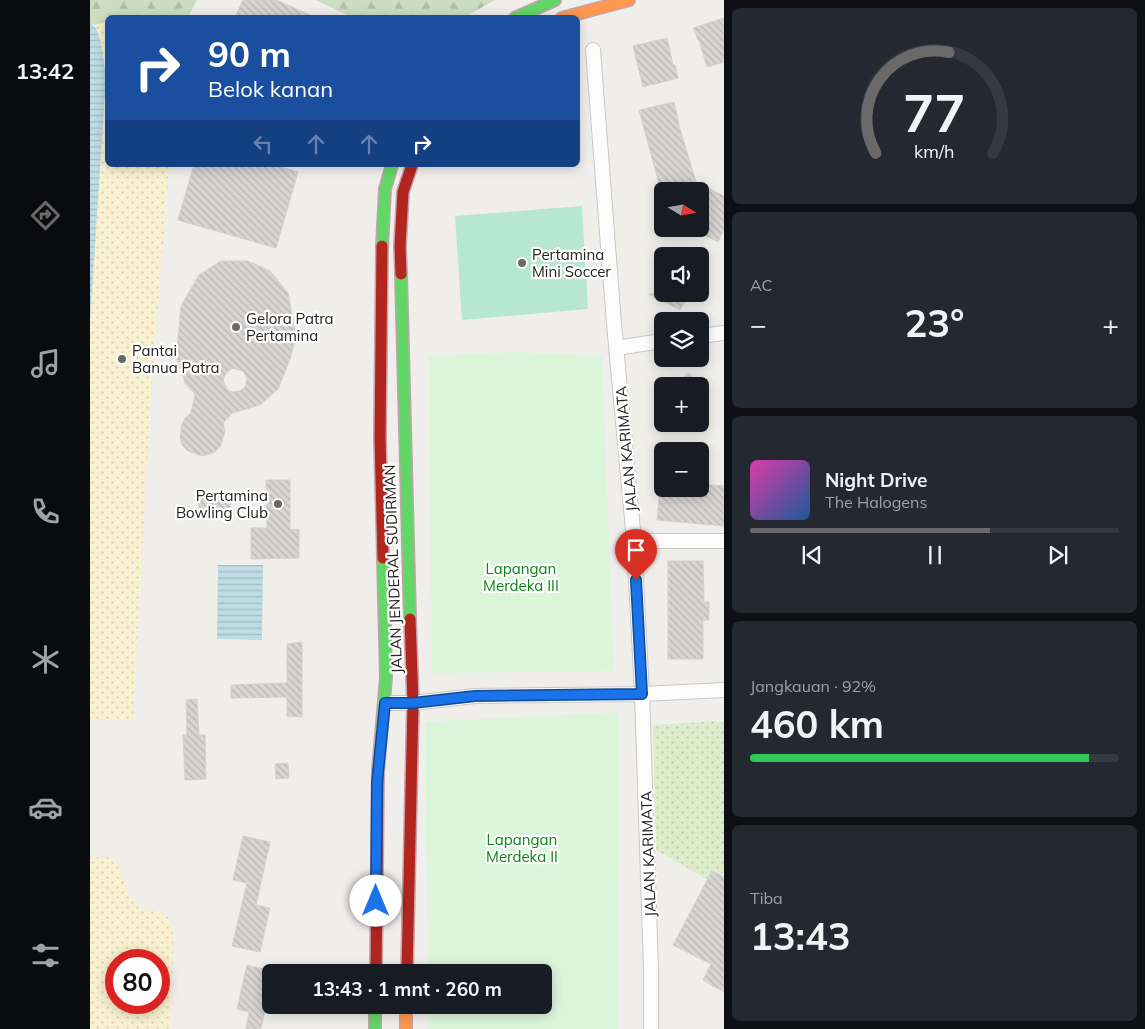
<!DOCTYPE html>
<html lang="id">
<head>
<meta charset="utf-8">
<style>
	body { margin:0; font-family:Mulish,sans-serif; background:#242831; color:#f1f3f6; height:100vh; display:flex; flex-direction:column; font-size:19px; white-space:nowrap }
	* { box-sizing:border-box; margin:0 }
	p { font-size:16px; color:#9ea1a6 }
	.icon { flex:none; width:28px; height:28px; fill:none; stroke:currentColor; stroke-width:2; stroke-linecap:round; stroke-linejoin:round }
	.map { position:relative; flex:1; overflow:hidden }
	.details { display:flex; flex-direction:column; gap:8px; padding:8px; background:#0d0f14; width:421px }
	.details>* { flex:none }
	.top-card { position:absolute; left:15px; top:15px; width:475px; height:152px; border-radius:8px; box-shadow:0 2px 12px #0003; background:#1a4fa0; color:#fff; overflow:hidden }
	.needle { width:32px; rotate:101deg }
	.controls { position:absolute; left:564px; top:182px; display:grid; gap:10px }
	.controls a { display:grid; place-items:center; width:55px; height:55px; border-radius:8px; background:#171b24; box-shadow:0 2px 12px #0003; font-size:25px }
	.speed { position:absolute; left:15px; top:949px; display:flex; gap:10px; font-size:25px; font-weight:700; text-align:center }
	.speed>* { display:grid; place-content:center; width:65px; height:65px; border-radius:50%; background:#171b24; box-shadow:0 2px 12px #0003; line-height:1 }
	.speed .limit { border:8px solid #d22; background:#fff; color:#111 }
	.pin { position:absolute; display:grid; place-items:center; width:42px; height:42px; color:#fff; margin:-51px -21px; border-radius:50% 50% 50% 0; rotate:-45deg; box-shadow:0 0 5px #0007 }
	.pin .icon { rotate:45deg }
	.me { position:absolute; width:55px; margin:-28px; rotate:0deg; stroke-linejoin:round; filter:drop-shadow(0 0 4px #0008) }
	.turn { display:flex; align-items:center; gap:18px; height:105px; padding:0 20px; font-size:22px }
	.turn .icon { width:65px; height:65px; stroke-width:2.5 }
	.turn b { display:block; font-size:35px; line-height:42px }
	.lanes { display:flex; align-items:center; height:48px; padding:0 20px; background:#0003; justify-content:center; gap:25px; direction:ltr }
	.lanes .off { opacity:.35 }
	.big { font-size:38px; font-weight:700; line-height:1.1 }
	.details .widget { flex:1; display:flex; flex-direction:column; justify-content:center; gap:8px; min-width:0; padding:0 18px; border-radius:8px; background:#242831 }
	.details .dial { align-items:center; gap:0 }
	.dial svg { height:130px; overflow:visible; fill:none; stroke:#363941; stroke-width:7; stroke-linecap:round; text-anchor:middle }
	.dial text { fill:#f1f3f6; stroke:none }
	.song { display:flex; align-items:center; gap:15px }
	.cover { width:60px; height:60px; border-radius:8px; background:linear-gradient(135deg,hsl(320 70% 55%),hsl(210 70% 35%)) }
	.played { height:5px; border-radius:2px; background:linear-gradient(90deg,#6a6968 65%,#363941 65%) }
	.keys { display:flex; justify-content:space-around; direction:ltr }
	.heat { display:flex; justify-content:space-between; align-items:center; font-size:28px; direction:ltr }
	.charge { height:8px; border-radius:4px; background:linear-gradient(90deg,#34c759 92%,#363941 0) }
	.trip { position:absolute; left:172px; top:964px; width:290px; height:50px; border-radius:8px; background:#171b24; box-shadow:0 2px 12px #0003; font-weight:700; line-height:50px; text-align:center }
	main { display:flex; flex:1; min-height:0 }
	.tab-bar { display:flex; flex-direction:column; width:90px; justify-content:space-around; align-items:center; background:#090b0e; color:#9ea1a6 }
	.tab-bar .icon { width:35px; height:35px }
	.tab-bar .selected { color:#6a6968 }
	.tab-bar b { font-size:22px; color:#f1f3f6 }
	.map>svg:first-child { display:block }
	.grass { fill:url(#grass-dots) }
	.forest { fill:url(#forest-firs) }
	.sand { fill:url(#sand-dots); fill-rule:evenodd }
	.park { fill:#daf5da }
	.pitch { fill:#b7e6d2 }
	.water { fill:url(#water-rules) }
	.building { fill:url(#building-back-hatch); stroke:#d3d0cc; fill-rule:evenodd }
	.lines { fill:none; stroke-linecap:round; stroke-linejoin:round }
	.street-casing { stroke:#c9c8c7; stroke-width:16 }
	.fast-casing { stroke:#c5a2ac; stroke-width:14 }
	.slow-casing { stroke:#c5a2ac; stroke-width:14 }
	.jam-casing { stroke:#c5a2ac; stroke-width:14 }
	.street { stroke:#fdfcfc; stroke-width:14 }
	.fast { stroke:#63d668; stroke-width:11 }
	.slow { stroke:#ff974d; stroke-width:11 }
	.jam { stroke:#b3261e; stroke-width:11 }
	.route-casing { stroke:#114b97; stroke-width:12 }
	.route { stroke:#1a73e8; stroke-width:9 }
	.poi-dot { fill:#6a6968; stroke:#fff; stroke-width:2 }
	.labels { text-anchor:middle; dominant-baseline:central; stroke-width:4.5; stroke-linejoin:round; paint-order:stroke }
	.poi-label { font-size:15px; fill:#222; stroke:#fff; text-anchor:start }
	.street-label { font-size:15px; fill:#222; stroke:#fff }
	.park-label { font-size:15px; fill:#0c8416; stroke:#fff }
</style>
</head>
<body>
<main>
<nav class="tab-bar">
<b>13:42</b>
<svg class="icon selected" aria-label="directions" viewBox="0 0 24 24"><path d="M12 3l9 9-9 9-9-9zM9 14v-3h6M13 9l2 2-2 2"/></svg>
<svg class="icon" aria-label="music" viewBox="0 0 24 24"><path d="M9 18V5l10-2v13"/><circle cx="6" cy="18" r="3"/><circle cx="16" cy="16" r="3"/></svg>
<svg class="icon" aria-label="phone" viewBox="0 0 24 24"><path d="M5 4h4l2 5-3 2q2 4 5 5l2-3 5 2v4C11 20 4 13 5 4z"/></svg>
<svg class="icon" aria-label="climate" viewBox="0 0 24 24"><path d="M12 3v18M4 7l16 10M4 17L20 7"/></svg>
<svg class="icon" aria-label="car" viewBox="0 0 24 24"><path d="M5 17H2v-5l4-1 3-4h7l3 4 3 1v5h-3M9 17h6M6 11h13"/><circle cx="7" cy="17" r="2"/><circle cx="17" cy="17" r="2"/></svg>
<svg class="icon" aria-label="filters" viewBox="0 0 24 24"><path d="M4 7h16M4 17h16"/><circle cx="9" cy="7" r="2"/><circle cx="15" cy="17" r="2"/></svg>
</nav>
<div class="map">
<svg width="634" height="1029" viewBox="0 0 634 1029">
	<defs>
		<pattern id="grass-dots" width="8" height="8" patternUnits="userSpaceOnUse" patternTransform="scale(1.25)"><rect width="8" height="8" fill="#ddeccb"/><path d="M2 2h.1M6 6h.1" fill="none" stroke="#bdcaae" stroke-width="1.8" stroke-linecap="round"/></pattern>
		<pattern id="forest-firs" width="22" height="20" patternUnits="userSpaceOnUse" patternTransform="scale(1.25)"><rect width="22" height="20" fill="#cbdec1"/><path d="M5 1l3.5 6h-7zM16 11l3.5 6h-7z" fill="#aebea6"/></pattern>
		<pattern id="sand-dots" width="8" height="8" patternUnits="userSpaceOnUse" patternTransform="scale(1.25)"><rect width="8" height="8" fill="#f8f0d0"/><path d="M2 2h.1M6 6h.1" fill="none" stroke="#d4ceb2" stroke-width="1.8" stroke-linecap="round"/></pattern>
		<pattern id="water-rules" width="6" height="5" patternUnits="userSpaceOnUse" patternTransform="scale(1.25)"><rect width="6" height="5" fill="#bfdbe3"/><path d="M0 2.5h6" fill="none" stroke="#a4bcc2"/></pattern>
		<pattern id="building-back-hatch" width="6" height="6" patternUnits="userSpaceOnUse" patternTransform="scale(1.25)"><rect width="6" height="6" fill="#d7d4d2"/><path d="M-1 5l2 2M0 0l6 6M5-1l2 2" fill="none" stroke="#b8b6b4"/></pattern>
	</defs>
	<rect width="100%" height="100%" fill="#f0eeeb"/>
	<!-- grass -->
	<path class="grass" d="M628,721L634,723V871L631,875L622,871L618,880L566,850L563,725Z"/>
	<!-- forest -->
	<path class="forest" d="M0,0H107L98,17L18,18L17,22L5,25L0,22Z
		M225,0H405L375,17L264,18Z"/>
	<!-- sand -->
	<path class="sand" d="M17,22L18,165H79L61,396L43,720L0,719V322L16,78L10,39L5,25Z
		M0,857H26C31,871 35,890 45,901C63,919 78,900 83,934L81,1029H0ZM26,960H69V1002H26Z"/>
	<!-- park -->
	<path class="park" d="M423,352L512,356L524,671L342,673L339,356Z
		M529,712L528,1029H338V1005H454V972H338L335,722Z"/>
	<!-- pitch -->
	<path class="pitch" d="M492,206L498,309L372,320L365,216Z"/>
	<!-- water -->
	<path class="water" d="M0,22C12,29 14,64 16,78L0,322Z
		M128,565H173L172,640L127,639Z"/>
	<!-- building -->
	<path class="building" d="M153,0H187L226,18H145Z
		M634,18V62L617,67L609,40H608L603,28Z
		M577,38L583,65H585L588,78L553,87L543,46Z
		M584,102L590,129L608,188L596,191H571L549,110Z
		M104,165H185L208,172L186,248L88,220Z
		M618,188L634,196V229L628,242L610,233V205Z
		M131,261H158L180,271L198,293L206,337L200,359L188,389L170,405L142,413L133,423L135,431L131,445L126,451L120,454L112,456L98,451L93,446L90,439L92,424L95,418L101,413L105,394L96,385L87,360L88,338L91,306L109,275ZM142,368L153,371L157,378L156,386L150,391L142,392L138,390L134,383L133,380L136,373Z
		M559,294H599L590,310Z
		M598,373L612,386H585Z
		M176,480H200V530L209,529V558L161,559V528H177Z
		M610,484L634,486V526L567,520L570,489H610Z
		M140,494L141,515L109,516V495Z
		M578,561H613L614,602H619V620H613V659H578Z
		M212,642V717L197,716V697L141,698V685L197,683V644Z
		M107,699L109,735H115L116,779L95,780L93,735H97L96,700Z
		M198,763L199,778L186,779L185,764Z
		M153,836L180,842L166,905L180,908L170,952L142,946L157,883L143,880Z
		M622,871L634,877V992L613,980L621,964L583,945Z
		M157,965L181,971V984L171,1029H156L159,1012L147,1009Z"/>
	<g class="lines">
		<defs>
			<path id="street" d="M503,50L524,324L544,541L552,694L561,970V1029
				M610,336L634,333
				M526,348L572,341
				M544,541H634
				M295,703H323L385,696L552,694L634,690"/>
			<path id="fast" d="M425,18L465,0
				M292,246L295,189L302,165
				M311,274L320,619
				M288,771L296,677L293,558
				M285,1005V1029"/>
			<path id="slow" d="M472,18L539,0
				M316,1005V1029"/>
			<path id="jam" d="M292,246L290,438L293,558
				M311,274L310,246L313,192L322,165
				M286,972L288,771
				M317,972L323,703L320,619"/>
		</defs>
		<!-- street casing -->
		<use href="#street" class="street-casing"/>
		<!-- fast casing -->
		<use href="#fast" class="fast-casing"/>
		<!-- slow casing -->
		<use href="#slow" class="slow-casing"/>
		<!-- jam casing -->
		<use href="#jam" class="jam-casing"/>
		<!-- street -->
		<use href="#street" class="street"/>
		<!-- fast -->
		<use href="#fast" class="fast"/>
		<!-- slow -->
		<use href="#slow" class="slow"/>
		<!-- jam -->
		<use href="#jam" class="jam"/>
	</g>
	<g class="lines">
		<defs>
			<path id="route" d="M286,901L287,783L295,703H323L385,696L552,694L546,580"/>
		</defs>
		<!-- route casing -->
		<use href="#route" class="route-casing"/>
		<!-- route -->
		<use href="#route" class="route"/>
	</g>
	<!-- markers -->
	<g class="poi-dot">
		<circle cx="432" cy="263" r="5"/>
		<circle cx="146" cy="327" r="5"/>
		<circle cx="32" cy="359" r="5"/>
		<circle cx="188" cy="504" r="5"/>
	</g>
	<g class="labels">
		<!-- poi labels -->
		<g class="poi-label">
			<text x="442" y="254">Pertamina<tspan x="442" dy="17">Mini Soccer</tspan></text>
			<text x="156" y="318">Gelora Patra<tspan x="156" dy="17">Pertamina</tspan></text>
			<text x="42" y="350">Pantai<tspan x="42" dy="17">Banua Patra</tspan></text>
			<text x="178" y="495" text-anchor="end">Pertamina<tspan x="178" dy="17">Bowling Club</tspan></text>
		</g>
		<!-- street labels -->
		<g class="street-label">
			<text transform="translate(536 449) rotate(-95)">JALAN KARIMATA</text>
			<text transform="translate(303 569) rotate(-92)">JALAN JENDERAL SUDIRMAN</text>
			<text transform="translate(558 854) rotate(-92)">JALAN KARIMATA</text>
		</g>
		<!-- park labels -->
		<g class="park-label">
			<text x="431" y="568">Lapangan<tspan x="431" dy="17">Merdeka III</tspan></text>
			<text x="432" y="839">Lapangan<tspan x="432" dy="17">Merdeka II</tspan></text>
		</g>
	</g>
</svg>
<div class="controls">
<a><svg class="needle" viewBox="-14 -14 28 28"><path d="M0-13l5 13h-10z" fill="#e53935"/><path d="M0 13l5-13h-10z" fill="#9ea1a6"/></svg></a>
<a><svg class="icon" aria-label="sound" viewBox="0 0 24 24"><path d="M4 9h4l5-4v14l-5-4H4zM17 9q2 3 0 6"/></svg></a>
<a><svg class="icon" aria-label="layers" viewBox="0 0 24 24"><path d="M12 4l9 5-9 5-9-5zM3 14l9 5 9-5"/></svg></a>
<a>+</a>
<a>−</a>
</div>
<div class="speed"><div class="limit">80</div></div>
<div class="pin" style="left:546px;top:580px;background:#d93025"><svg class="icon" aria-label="arrive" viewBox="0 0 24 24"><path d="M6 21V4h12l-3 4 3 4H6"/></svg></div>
<svg class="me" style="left:286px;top:901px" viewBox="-20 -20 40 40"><circle r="19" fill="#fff"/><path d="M0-13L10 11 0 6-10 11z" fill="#1a73e8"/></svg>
<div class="trip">13:43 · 1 mnt · 260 m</div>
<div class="top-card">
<div class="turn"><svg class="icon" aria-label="right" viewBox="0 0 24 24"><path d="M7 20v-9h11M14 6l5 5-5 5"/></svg><div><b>90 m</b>Belok kanan</div></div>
<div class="lanes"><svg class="icon off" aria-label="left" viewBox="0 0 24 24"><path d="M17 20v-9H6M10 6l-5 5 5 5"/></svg><svg class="icon off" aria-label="ahead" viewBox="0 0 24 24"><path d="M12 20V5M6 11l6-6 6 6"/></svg><svg class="icon off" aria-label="ahead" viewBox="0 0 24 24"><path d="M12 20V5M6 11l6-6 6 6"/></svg><svg class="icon" aria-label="right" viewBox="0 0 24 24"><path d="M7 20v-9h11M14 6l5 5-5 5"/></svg></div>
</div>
</div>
<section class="details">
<div class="widget dial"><svg viewBox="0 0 100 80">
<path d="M14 69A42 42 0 1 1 86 69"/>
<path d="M14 69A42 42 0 0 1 59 7" stroke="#6a6968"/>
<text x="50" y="56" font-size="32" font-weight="700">77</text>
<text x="50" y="72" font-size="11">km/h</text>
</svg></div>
<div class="widget"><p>AC</p>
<div class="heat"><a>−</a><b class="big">23°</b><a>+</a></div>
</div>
<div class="widget">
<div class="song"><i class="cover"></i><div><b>Night Drive</b><p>The Halogens</p></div></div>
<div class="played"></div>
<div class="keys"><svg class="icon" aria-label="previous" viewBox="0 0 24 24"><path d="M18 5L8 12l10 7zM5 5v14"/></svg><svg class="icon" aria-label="pause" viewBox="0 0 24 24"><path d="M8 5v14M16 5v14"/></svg><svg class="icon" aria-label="next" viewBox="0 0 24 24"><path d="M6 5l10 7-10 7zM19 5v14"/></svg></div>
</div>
<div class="widget"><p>Jangkauan · 92%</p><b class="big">460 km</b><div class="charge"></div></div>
<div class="widget"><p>Tiba</p><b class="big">13:43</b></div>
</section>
</main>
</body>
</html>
